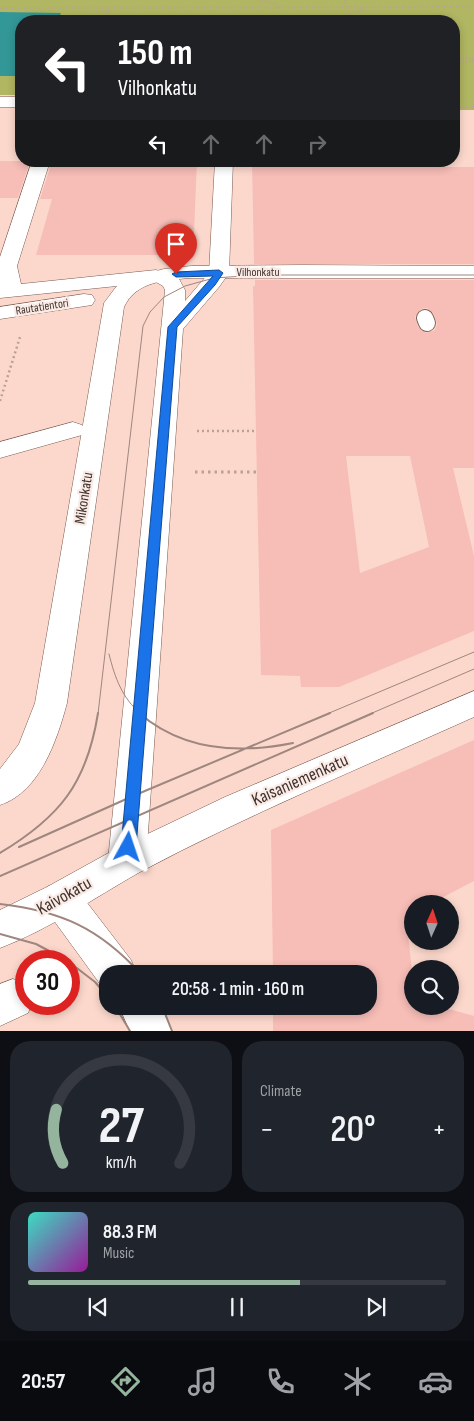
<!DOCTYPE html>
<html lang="en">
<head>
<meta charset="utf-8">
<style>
	body { margin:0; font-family:"Sofia Sans Condensed",sans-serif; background:#20242c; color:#f1f3f6; height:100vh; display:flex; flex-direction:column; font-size:19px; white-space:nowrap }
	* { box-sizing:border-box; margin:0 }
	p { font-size:16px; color:#9ea1a6 }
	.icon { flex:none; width:28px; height:28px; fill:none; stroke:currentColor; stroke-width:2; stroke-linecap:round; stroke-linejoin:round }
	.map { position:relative; height:1031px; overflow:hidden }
	.details { display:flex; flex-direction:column; gap:10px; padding:10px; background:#0d0f14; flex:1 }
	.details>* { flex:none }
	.guide { position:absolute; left:15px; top:15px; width:445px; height:152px; border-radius:20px; box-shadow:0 2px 8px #0003; background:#202124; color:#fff; overflow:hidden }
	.needle { width:32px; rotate:3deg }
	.buttons { position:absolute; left:404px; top:895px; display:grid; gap:10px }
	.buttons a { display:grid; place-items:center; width:55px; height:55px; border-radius:50%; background:#171b24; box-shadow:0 2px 8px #0003; font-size:25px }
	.speed { position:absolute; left:15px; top:950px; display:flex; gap:10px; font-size:25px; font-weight:700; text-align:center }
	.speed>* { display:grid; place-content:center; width:65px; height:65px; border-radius:50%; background:#171b24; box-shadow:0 2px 8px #0003; line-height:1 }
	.speed .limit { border:8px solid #d22; background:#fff; color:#111 }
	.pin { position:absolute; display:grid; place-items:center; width:42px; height:42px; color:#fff; margin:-51px -21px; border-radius:50% 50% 50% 0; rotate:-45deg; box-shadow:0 0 5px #0007 }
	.pin .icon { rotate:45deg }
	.me { position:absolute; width:55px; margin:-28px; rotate:5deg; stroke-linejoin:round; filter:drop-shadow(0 0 4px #0008) }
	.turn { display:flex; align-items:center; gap:18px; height:105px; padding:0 20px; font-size:22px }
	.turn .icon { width:65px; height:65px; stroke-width:2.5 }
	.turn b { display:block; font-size:35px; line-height:42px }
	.lanes { display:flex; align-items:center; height:48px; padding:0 20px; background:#0003; justify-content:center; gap:25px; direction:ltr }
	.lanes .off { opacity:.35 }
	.big { font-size:38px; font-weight:600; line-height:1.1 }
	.details .tile { flex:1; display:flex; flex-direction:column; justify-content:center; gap:8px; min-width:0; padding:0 18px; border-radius:20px; background:#20242c }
	.details .dial { align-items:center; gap:0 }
	.dial svg { height:130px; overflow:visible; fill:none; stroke:#363941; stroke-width:7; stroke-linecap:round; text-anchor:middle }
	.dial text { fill:#f1f3f6; stroke:none }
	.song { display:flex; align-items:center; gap:15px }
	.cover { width:60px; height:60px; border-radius:8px; background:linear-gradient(135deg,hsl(170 70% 55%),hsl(300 70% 35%)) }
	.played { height:5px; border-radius:2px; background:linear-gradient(90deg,#95b49d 65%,#363941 65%) }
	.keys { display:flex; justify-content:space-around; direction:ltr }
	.heat { display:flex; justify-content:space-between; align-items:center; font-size:28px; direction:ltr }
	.details .tiles { flex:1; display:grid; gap:10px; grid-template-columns:1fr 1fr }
	.tile:last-child { grid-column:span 2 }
	.trip { position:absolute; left:99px; top:965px; width:278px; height:50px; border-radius:20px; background:#171b24; box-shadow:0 2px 8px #0003; font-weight:600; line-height:50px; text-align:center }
	.tab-bar { display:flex; height:80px; justify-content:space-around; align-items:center; background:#090b0e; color:#9ea1a6 }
	.tab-bar .icon { width:35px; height:35px }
	.tab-bar .current { color:#95b49d }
	.tab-bar b { font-size:22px; color:#f1f3f6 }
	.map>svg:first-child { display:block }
	.green { fill:#b0b661 }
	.water { fill:#339797 }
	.building { fill:#f7bdb7; fill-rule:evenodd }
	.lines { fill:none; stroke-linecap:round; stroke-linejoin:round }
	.lane-casing { stroke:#7a5b50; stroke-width:18 }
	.street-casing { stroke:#7a5b50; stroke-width:1 }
	.secondary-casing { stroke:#7a5b50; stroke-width:1 }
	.path-far2 { stroke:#bca096; stroke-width:2; stroke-dasharray:1 2; stroke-linecap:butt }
	.path-far1 { stroke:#bca096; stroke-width:2.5; stroke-dasharray:2 3; stroke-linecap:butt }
	.path { stroke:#bca096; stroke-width:3; stroke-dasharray:2.5 4; stroke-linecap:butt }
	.lane { stroke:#fff; stroke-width:16 }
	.street { fill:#fff; fill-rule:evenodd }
	.secondary { fill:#fff; fill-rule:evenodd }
	.tram-far1 { stroke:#9f867e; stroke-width:1 }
	.tram { stroke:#9f867e; stroke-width:2 }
	.route { fill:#1a73e8; stroke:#114b97 }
	.labels { text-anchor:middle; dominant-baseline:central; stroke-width:4.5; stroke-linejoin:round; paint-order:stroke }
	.far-street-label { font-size:12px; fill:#40322d; stroke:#faebe6 }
	.street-label { font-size:15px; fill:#40322d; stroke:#faebe6 }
	.near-street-label { font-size:18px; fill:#40322d; stroke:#faebe6 }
</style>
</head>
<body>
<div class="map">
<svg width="474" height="1031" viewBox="0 0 474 1031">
	<rect width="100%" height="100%" fill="#fcd8cc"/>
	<!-- green -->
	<path class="green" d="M0,0H474V110H454V21H21V95H0Z"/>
	<!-- water -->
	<path class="water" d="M0,12L61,13L58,20H81L21,21V76H0Z"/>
	<!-- building -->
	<path class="building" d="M0,161H30L18,198H0Z
		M52,161H197L193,255H36L52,199H40Z
		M252,161H313L314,167H474V264H254Z
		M255,280H474V468H453L474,556V631L339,687H301L300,676L261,675L253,286H255ZM427,308L434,314L437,324L435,330L426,333L418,327L415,317L421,309ZM346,456H410L429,547L360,573Z
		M474,740V881L430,904H412V913L406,916L412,971V1006H438L474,1016V1031H273V1006H368V974H273L271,830Z"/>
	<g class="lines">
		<defs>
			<path id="lane" d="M425,318L427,323"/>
			<path id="street" d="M0,97H21V107H0Z
				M32,161H50L17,266L21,284L156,270L178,277L185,290V301L209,273L215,161H233L229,273L219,287L183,329L146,861L140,872L127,877L114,872L108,861L165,290L163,286L156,282L0,298V257Z
				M84,294L92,295L95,300L92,305L0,319V307Z
				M73,422L82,425L86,430L82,435L0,458V442Z
				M61,882L75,887L131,960L137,974H108V989L103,988L47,911L42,899L47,887Z
				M13,979L26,984V1004H32L28,1013L0,1026V984Z
				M119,1006H161L172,1031H130Z"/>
			<path id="secondary" d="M302,265L474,266V278H191C166,280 136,281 124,307L67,703C57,740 40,792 0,805V769L19,744L35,703L104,303L116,287L127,279L164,269L191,266Z
				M474,691V717C363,767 247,815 140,872C94,898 50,929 0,948V910L47,887L114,850L225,797Z"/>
		</defs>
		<!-- lane casing -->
		<use href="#lane" class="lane-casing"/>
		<!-- street casing -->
		<use href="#street" class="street-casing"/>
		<!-- secondary casing -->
		<use href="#secondary" class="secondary-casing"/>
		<!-- path-far2 -->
		<path class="path-far2" d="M259,0L274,3L279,8
			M345,0L346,8
			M0,8L474,7
			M361,10L365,21
			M102,21L109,9
			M331,21L363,9
			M454,57L473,59
			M454,65L474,60
			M454,107H474"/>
		<!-- path-far1 -->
		<path class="path-far1" d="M0,401L20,337
			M197,431H255"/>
		<!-- path -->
		<path class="path" d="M195,472H257"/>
		<!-- lane -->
		<use href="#lane" class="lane"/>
		<!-- street -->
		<use href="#street" class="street"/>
		<!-- secondary -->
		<use href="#secondary" class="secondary"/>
		<!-- tram-far1 -->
		<path class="tram-far1" d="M109,654C115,678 122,698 141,714
			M98,714L143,326L150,312L164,297L185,286L214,278L260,275H474
			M327,714L474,652
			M370,714L474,669"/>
		<!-- tram -->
		<path class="tram" d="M139,713C183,751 239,754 293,743
			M19,847L133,796L330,713
			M0,853C60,817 87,783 98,713
			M0,876L373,713
			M0,904C61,911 99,928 141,974
			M0,934L36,944L68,961
			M69,962L95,982L108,997
			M115,1006L130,1031
			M162,1006L172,1031"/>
	</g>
	<!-- route -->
	<path class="route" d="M219,270L223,273L215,285L177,327L136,847L134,851L128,853L123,851L121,847L168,327L213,276L176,277L172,274L176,272Z"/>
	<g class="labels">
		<!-- far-street labels -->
		<g class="far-street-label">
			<text x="258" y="272">Vilhonkatu</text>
			<text transform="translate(42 307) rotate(-9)">Rautatientori</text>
		</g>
		<!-- street labels -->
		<g class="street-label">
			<text transform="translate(84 498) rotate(-81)">Mikonkatu</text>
		</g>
		<!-- near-street labels -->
		<g class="near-street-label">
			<text transform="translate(300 780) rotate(-24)">Kaisaniemenkatu</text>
			<text transform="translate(64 896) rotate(-29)">Kaivokatu</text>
		</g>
	</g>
</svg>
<div class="buttons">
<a><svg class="needle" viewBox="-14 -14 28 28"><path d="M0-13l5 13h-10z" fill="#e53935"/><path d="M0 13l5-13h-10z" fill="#9ea1a6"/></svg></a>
<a><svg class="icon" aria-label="search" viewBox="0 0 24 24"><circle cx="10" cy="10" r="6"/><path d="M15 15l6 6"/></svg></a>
</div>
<div class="speed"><div class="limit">30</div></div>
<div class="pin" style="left:176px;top:274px;background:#d93025"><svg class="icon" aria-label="arrive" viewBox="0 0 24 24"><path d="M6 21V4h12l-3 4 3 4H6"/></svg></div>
<svg class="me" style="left:128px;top:847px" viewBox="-20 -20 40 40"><path d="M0-17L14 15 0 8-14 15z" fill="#1a73e8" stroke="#fff" stroke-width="4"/></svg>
<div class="trip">20:58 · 1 min · 160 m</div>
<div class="guide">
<div class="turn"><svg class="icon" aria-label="left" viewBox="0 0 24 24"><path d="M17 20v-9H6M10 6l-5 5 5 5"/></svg><div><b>150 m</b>Vilhonkatu</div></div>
<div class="lanes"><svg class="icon" aria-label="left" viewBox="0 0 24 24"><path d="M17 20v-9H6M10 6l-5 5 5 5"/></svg><svg class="icon off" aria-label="ahead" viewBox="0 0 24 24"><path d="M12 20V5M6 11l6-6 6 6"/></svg><svg class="icon off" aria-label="ahead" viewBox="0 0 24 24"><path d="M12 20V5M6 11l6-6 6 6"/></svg><svg class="icon off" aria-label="right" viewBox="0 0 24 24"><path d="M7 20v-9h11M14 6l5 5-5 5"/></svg></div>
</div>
</div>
<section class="details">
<div class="tiles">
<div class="tile dial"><svg viewBox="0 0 100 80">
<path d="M14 69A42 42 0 1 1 86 69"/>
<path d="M14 69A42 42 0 0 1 10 36" stroke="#95b49d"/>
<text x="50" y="56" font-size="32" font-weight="700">27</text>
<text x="50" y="72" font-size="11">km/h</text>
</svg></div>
<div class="tile"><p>Climate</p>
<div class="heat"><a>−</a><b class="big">20°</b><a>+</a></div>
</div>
<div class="tile">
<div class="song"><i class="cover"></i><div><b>88.3 FM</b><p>Music</p></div></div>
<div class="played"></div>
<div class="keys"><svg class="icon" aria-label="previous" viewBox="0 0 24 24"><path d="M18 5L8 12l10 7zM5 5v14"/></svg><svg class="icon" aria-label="pause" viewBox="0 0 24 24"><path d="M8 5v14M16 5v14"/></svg><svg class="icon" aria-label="next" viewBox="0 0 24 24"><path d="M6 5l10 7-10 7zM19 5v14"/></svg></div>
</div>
</div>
</section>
<nav class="tab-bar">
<b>20:57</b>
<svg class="icon current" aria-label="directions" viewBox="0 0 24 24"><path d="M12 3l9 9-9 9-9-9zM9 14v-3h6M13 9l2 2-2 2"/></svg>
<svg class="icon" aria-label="music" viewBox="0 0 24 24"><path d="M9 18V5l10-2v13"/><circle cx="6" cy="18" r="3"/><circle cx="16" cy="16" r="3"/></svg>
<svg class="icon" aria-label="phone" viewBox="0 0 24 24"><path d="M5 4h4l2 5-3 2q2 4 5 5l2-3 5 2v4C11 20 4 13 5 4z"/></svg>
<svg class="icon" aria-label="climate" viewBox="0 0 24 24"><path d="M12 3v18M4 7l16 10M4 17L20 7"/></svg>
<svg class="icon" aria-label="car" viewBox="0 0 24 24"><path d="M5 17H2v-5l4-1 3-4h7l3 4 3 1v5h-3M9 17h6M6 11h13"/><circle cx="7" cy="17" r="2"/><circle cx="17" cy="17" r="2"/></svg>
</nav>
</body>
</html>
